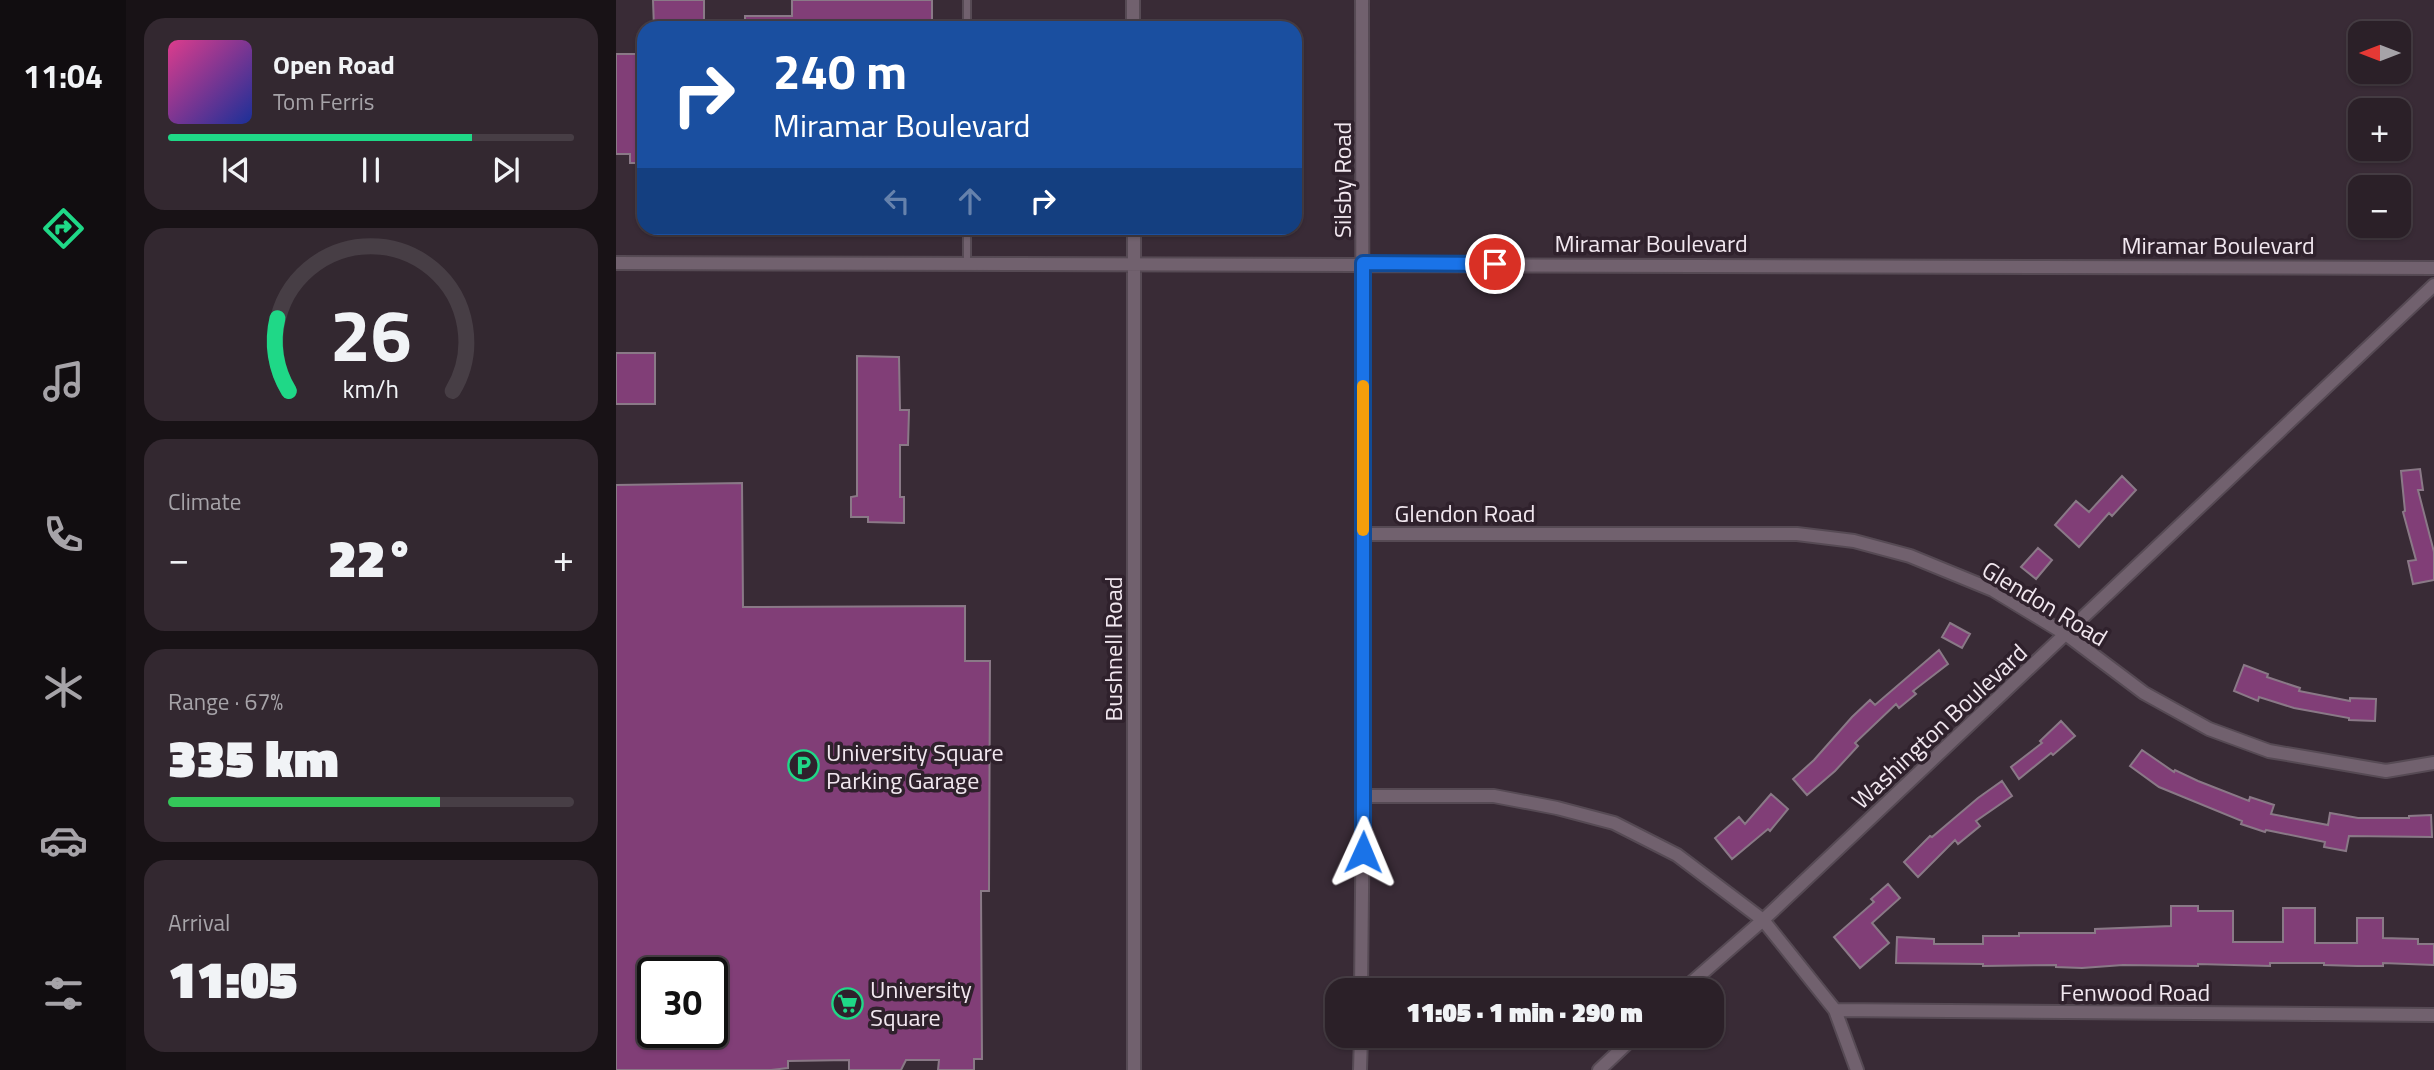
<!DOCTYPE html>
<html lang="en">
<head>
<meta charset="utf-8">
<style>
	body { margin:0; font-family:"Titillium Web",sans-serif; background:#332830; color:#f1f3f6; height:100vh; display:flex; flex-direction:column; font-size:26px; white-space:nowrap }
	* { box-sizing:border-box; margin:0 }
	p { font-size:23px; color:#a6a3a8 }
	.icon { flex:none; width:38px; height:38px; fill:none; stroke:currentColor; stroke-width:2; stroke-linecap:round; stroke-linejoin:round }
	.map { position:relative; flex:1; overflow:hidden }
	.side { display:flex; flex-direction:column; gap:18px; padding:18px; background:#181216; width:490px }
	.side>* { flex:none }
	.top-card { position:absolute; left:21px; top:21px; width:665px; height:214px; border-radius:21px; box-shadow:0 2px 5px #0004,0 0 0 2px #473e45; background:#1a4fa0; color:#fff; overflow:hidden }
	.needle { width:46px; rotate:270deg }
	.buttons { position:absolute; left:1732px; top:21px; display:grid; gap:14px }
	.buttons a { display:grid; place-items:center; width:63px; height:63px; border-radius:14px; background:#2b2028; box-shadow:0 2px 5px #0004,0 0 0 2px #473e45; font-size:35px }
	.speed { position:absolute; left:21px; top:957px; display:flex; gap:14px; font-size:35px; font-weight:700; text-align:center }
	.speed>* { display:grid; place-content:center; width:91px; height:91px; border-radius:50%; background:#2b2028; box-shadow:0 2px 5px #0004,0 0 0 2px #473e45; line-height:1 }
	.speed .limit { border:4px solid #111; border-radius:10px; background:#fff; color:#111 }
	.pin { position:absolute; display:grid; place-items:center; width:60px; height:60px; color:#fff; margin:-30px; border:4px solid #fff; border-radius:50%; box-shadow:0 2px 7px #0007 }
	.me { position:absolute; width:77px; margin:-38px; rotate:1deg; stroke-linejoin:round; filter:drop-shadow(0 0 5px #0008) }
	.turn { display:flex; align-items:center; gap:24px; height:147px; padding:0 21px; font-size:32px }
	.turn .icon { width:91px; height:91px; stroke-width:2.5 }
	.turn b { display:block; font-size:49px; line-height:60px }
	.lanes { display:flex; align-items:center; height:66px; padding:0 21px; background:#0003; justify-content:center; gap:35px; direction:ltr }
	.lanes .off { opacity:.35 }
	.big { font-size:52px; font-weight:800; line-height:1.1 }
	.side .card { flex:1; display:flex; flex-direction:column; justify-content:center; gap:10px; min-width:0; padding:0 24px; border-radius:21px; background:#332830 }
	.side .dial { align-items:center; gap:0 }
	.dial svg { height:182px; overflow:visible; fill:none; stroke:#473e45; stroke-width:7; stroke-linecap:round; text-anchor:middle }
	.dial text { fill:#f1f3f6; stroke:none }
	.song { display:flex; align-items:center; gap:21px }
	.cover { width:84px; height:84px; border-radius:10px; background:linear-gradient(135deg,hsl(330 70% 55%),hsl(230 70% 35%)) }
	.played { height:7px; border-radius:4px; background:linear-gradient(90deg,#1fd887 75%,#473e45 75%) }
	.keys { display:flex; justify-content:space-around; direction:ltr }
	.heat { display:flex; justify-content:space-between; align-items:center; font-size:38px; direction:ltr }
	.charge { height:10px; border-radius:5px; background:linear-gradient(90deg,#34c759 67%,#473e45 0) }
	.trip { position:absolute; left:709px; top:978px; width:399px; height:70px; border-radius:21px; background:#2b2028; box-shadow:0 2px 5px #0004,0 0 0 2px #473e45; font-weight:800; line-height:70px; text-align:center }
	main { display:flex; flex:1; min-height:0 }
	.tab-bar { display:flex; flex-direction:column; width:126px; justify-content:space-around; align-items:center; background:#110d10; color:#a6a3a8 }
	.tab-bar .icon { width:49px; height:49px }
	.tab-bar .selected { color:#1fd887 }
	.tab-bar b { font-size:32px; color:#f1f3f6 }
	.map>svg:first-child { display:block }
	.building { fill:#813e77; stroke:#8a7987; stroke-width:2; fill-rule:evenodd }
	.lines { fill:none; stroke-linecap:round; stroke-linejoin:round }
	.service-casing { stroke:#564a54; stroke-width:10 }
	.minor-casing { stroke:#564a54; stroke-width:16 }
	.service { stroke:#71616e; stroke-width:6 }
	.minor { stroke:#71616e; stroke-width:12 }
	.route-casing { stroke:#114b97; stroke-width:18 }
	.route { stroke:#1a73e8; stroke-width:12 }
	.slow { stroke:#f59e0b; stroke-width:12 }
	.labels { text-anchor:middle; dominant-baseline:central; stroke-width:7; stroke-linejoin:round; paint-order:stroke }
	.street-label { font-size:24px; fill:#f1e7ef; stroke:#2f212c }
	.poi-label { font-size:24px; fill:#f1e7ef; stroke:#2f212c; text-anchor:start }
</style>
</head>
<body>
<main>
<nav class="tab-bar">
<b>11:04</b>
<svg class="icon selected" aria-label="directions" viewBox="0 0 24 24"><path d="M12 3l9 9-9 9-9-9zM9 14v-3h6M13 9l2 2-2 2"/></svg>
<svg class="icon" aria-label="music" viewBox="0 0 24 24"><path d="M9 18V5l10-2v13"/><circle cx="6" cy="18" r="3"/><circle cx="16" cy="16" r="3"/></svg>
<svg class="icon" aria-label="phone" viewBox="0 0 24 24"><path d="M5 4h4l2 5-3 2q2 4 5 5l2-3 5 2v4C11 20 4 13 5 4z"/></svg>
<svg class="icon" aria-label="climate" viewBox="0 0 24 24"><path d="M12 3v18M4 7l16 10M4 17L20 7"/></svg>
<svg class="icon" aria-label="car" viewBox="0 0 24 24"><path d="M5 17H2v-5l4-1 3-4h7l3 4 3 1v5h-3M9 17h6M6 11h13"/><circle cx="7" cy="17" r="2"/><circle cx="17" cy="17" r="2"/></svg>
<svg class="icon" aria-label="filters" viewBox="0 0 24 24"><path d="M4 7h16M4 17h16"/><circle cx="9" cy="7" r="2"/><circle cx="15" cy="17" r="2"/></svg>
</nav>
<section class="side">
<div class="card">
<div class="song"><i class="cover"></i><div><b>Open Road</b><p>Tom Ferris</p></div></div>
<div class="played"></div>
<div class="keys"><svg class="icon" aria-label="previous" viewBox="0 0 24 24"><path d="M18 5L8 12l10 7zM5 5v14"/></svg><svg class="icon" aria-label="pause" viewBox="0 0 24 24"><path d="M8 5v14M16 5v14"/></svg><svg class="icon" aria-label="next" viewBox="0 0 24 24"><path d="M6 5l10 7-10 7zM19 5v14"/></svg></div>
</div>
<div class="card dial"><svg viewBox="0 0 100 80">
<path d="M14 69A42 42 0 1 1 86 69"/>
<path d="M14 69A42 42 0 0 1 9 37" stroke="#1fd887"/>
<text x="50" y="56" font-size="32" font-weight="700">26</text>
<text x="50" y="72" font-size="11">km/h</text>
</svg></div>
<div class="card"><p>Climate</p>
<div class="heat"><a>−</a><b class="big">22°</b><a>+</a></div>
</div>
<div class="card"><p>Range · 67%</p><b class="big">335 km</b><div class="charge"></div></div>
<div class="card"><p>Arrival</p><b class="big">11:05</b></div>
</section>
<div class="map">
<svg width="1818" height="1070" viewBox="0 0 1818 1070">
	<rect width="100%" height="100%" fill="#392b36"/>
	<!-- building -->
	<path class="building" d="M37,0H88V28H38Z
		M176,0H316V28H129V16H176Z
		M0,54H28V163H14V154H0Z
		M0,353H39V404H0Z
		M241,356L283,357L284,410H293L292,445H284V497H288V523L252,522V517H235V497L241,496Z
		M1804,469L1807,490H1802L1818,552V580L1797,584L1792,561L1800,560L1787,512L1789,511L1785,471Z
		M1506,476L1520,490L1496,516L1493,513L1463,547L1439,525L1460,501L1473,512Z
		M126,483L127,607L349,606V661H374L373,891H365L366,1059H358V1070H322L323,1060H290L285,1070H233V1060L172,1061V1068L155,1070H0V485ZM37,973H96V1032H37Z
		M1422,548L1436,560L1420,579L1405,567Z
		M1334,623L1354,634L1346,648L1326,637Z
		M1323,650L1332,664L1297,691L1300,694L1283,708L1280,704L1239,743L1242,746L1219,771L1191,795L1177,779L1198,760L1236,717L1254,700L1259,705Z
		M1628,665L1652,674L1651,677L1684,688L1683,691L1734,701V698L1760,699L1759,721L1733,720V718L1678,708L1643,697L1642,701L1618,691Z
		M1445,721L1459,736L1437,755L1435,753L1403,779L1395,767L1426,743L1424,741Z
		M1526,750L1558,772L1559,770L1582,781L1633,801L1634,797L1658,805L1655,814L1712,825L1714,813L1742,818H1793V816L1815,815L1816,837L1733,836L1730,851L1708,847L1709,842L1650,830L1649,832L1625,824L1626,821L1543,787L1514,766Z
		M1386,781L1396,796L1360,821L1364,826L1342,844L1339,840L1302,877L1288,862L1314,836L1316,837L1362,798Z
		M1155,794L1172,809L1154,831L1152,829L1116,859L1099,838L1123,817L1129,824Z
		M1272,884L1284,898L1256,923L1273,943L1244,968L1218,937L1258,902L1255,899Z
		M1555,906H1582V911H1617V942H1667V908H1699V943H1741V918H1767V938L1802,939V944H1818V965L1767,963V966H1741L1708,965V963H1654V966L1582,964V966L1507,965L1466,968L1440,967V965L1367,966V964L1280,963L1281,937L1318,939V944H1367V936H1403V933H1479V929L1555,926Z"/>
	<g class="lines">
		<defs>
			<path id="service" d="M351,28V0
				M351,228V264"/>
			<path id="minor" d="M517,0V28
				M518,228V1070
				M0,263L1818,268
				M747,534H1181L1238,541L1294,556L1377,590L1451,635L1528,693L1593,729L1653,751L1770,771L1818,763
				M747,796H878L941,808L998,823L1061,855L1147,920L1219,1010L1241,1070
				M745,990L747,796L746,0
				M1067,990L1147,920L1818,285
				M1219,1010L1818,1015
				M744,1070L745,1036
				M983,1070L1019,1036"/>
		</defs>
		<!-- service casing -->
		<use href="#service" class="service-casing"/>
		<!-- minor casing -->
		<use href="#minor" class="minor-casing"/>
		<!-- service -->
		<use href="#service" class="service"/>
		<!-- minor -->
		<use href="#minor" class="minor"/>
	</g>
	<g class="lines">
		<defs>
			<path id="route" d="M747,852V263L879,264"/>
		</defs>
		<!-- route casing -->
		<use href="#route" class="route-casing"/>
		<!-- route -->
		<use href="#route" class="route"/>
		<!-- slow -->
		<path class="slow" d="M747,386V530"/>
	</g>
	<!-- icons -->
	<defs>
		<symbol id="parking-ring" viewBox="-11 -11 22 22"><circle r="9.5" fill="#2f212c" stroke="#1fd887" stroke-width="1.5"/><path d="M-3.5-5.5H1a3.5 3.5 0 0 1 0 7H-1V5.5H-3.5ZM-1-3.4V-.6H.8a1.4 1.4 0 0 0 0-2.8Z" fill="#1fd887"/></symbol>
		<symbol id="supermarket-ring" viewBox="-11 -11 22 22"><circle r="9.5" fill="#2f212c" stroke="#1fd887" stroke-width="1.5"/><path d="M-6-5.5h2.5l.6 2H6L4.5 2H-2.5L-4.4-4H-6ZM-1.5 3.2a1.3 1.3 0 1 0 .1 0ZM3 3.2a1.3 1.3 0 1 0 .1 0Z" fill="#1fd887"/></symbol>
	</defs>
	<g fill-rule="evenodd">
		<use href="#parking-ring" x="170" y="748" width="35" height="35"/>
		<use href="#supermarket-ring" x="214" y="986" width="35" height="35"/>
	</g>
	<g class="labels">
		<!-- street labels -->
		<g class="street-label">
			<text transform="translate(726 180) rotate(-90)">Silsby Road</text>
			<text x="1035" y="243">Miramar Boulevard</text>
			<text x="1602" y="245">Miramar Boulevard</text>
			<text x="849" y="513">Glendon Road</text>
			<text transform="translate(1429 603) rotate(31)">Glendon Road</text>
			<text transform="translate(497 649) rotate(-90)">Bushnell Road</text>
			<text transform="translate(1323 726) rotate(-43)">Washington Boulevard</text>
			<text x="1519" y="992">Fenwood Road</text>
		</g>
		<!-- poi labels -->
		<g class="poi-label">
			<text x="210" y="752">University Square<tspan x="210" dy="28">Parking Garage</tspan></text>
			<text x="254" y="989">University<tspan x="254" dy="28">Square</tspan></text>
		</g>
	</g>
</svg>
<div class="buttons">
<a><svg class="needle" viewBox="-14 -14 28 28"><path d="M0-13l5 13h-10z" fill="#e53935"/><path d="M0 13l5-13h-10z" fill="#a6a3a8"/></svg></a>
<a>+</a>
<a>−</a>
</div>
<div class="speed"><div class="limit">30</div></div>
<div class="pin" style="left:879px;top:264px;background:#d93025"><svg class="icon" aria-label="arrive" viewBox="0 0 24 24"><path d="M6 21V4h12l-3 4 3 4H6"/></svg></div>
<svg class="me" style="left:747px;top:852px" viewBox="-20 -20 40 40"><path d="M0-17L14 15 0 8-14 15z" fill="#1a73e8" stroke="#fff" stroke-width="4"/></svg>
<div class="trip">11:05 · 1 min · 290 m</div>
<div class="top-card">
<div class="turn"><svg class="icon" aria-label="right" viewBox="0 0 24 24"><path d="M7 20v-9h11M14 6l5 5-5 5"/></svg><div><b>240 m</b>Miramar Boulevard</div></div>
<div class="lanes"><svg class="icon off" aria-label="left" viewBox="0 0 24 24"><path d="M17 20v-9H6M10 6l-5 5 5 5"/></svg><svg class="icon off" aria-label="ahead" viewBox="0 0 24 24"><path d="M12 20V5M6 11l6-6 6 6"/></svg><svg class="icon" aria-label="right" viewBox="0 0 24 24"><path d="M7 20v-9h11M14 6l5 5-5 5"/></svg></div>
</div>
</div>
</main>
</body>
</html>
